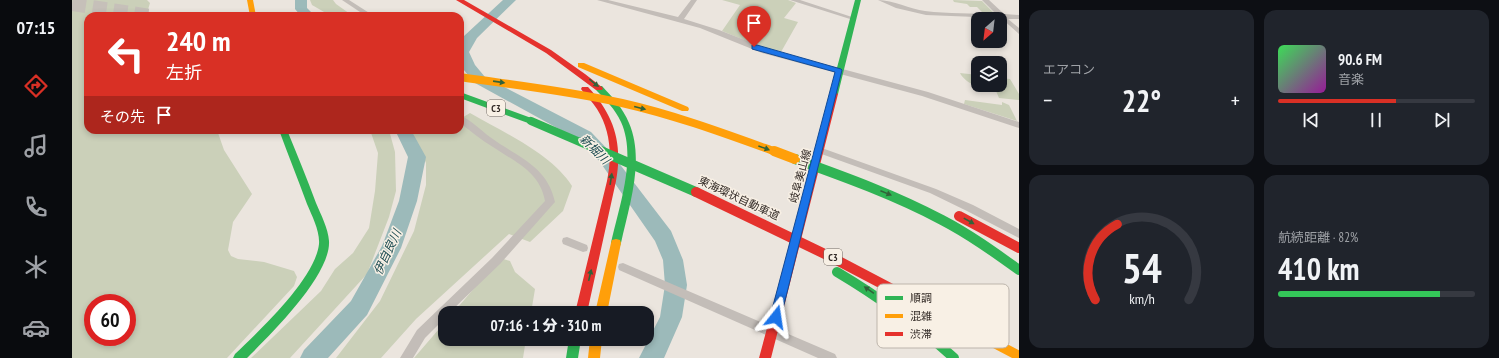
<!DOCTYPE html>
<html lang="ja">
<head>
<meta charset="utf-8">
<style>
	body { margin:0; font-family:"PT Sans Narrow","Noto Sans JP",sans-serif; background:#20242c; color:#f1f3f6; height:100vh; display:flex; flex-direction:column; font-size:15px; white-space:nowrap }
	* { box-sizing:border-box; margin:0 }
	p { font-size:13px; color:#9ea1a6 }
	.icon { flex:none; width:22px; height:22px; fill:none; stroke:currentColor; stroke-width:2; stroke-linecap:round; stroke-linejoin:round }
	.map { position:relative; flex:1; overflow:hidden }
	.sheet { display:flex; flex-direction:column; gap:10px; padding:10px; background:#0d0f14; width:480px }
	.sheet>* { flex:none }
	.banner { position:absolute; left:12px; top:12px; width:380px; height:122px; border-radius:12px; box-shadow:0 2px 6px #0003; background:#d93025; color:#fff; overflow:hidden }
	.needle { width:26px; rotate:208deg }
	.tools { position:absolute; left:899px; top:12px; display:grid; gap:8px }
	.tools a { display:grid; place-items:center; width:36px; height:36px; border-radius:8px; background:#171b24; box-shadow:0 2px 6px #0003; font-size:20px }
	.speed { position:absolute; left:12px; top:294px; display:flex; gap:8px; font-size:20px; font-weight:700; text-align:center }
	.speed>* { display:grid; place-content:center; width:52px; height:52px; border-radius:50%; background:#171b24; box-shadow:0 2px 6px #0003; line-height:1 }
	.speed .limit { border:6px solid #d22; background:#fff; color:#111 }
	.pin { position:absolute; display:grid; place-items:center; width:34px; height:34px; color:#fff; margin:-41px -17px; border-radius:50% 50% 50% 0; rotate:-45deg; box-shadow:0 0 4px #0007 }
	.pin .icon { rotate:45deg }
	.me { position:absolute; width:44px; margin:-22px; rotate:15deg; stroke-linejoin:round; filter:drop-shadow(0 0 3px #0008) }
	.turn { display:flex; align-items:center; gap:14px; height:84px; padding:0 16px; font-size:18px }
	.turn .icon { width:52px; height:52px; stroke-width:2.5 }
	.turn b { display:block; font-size:28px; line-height:34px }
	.then { display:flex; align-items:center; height:38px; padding:0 16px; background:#0003; gap:8px; font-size:15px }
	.big { font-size:30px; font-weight:800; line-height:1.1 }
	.sheet .card { flex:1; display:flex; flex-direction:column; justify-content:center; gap:6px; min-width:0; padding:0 14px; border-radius:12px; background:#20242c }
	.sheet .dial { align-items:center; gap:0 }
	.dial svg { height:104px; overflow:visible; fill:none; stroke:#363941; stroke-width:7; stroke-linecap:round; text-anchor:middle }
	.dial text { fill:#f1f3f6; stroke:none }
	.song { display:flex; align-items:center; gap:12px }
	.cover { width:48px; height:48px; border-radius:6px; background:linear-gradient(135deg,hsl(130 70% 55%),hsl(300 70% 35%)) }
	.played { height:4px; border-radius:2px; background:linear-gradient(90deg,#d93025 60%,#363941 60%) }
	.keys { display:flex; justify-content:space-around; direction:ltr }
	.heat { display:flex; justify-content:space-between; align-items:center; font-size:22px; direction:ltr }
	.charge { height:6px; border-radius:3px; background:linear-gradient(90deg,#34c759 82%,#363941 0) }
	.sheet .tiles { flex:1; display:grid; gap:10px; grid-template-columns:repeat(2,1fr) }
	.trip { position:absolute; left:366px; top:306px; width:216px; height:40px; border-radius:12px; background:#171b24; box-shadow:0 2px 6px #0003; font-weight:800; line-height:40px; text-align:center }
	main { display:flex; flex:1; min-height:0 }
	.menu { display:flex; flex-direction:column; width:72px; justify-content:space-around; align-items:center; background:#090b0e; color:#9ea1a6 }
	.menu .icon { width:28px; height:28px }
	.menu .selected { color:#d93025 }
	.menu b { font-size:18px; color:#f1f3f6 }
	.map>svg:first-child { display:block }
	.green { fill:#cbd0b9; fill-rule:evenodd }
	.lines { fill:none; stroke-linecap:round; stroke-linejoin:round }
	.river { fill:#9cbaba; fill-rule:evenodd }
	.highway-tunnel { stroke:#c6c0b9; stroke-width:14; stroke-dasharray:14 7; stroke-linecap:butt }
	.street { fill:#c3bdb8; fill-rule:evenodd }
	.fast { fill:#30b455; fill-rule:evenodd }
	.slow { fill:#ff9f0a; fill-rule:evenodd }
	.jam { fill:#e5322d; fill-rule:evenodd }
	.fast-bridge-far1 { stroke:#30b455; stroke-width:8 }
	.fast-bridge { stroke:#30b455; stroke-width:10 }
	.slow-bridge-far1 { stroke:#ff9f0a; stroke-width:8 }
	.slow-bridge { stroke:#ff9f0a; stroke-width:10 }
	.jam-bridge { stroke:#e5322d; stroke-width:10 }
	.oneway { fill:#326239 }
	.route { fill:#1a73e8; stroke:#114b97 }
	.labels { text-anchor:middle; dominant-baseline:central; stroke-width:3; stroke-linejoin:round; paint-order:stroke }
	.shield { fill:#f8f0e5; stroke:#6e6660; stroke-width:1 }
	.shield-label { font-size:10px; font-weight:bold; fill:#332b27 }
	.street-label { font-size:11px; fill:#332b27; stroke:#f8f0e5 }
	.water-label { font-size:12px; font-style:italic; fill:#1e4d53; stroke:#f8f0e5 }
	.key { fill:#f8f0e5; stroke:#bdb5ac; stroke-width:1 }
	.key-label { font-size:11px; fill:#332b27 }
</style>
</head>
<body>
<main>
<nav class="menu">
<b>07:15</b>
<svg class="icon selected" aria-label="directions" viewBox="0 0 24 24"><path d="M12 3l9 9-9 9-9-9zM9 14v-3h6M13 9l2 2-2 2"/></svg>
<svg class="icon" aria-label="music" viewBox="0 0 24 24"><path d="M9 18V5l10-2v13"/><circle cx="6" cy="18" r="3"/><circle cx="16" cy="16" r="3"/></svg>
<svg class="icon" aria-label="phone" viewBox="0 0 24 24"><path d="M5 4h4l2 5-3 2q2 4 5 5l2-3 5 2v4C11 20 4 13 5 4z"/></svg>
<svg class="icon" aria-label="climate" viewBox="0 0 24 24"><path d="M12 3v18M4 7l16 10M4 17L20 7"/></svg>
<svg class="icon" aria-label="car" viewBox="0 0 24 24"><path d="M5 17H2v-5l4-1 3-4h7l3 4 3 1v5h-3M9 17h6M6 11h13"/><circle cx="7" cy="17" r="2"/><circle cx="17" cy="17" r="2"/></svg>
</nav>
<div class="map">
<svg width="947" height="358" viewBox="0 0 947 358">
	<rect width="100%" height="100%" fill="#ebe5de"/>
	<!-- green -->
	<path class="green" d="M0,0H75L78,3L74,16H16V130H145L152,150L180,194L161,222L156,250L159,256L166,259L192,262L222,271L225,277L222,286L155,358H0ZM21,303H55V337H21Z
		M238,0H261L264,4L281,16H259L240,5Z
		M650,0H716L724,3L712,18L726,22L709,52L687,46L650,31L668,5Z
		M881,0L910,1L922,13L910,12L905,7H898L895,4L882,2Z
		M888,73L906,75V85H928V78L938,79L947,94V100L927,98L924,91C911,88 894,85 888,73Z
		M893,100L930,105V102L937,105L945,121L892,104Z
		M398,113C431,132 480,154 500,186L491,211L458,242L437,234L344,319L309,358H264L308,301L342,231L354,185V163L339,130H388V119Z
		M298,130H317L323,152L324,191L317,217L295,274L218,358H179L249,291L263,269L281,253L297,228L303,191L306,153Z
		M428,258L438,261L443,272L463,289L459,313H381Z
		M373,322V339H454L451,358H342Z"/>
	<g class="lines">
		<!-- river -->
		<path class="river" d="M223,0H235V8L243,16H229L223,9Z
			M431,0H444L405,38L397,52L403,65L413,77L519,132L540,154L599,231L611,260L615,285L610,317L592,358H567L588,317L593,285L591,260L583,241L528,162L507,140L403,83L400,80L388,65V43L392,36Z
			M323,130H339L354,157L345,201L329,248L295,315L256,358H228L232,350L279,301L310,246L327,201L336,157Z"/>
		<!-- highway-tunnel -->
		<path class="highway-tunnel" d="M0,4L79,16"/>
		<!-- street -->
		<path class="street" d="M270,0H277L302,16H294Z
			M525,0H536L606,17L619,0H625L612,19L647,30L696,49L856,92L947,122V128L850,96L690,53L628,28Z
			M718,0H728L783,18L778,19Z
			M806,0C821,0 838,9 853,11C876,14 901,13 924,14L910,0H917L932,14L947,15V19H936L947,28V34L929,18L854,15L824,8Z
			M388,116C399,119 409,131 418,137C445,157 475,165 483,202L428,264L377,313H373V318L353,338L341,358H328L345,330L420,258L473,201C468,172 443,162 421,147C409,140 399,131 388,123Z
			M747,147L864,189L901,205L947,229V238L895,211L858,193L744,152L743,150Z
			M495,237L515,245L516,248L515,251L511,252L491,244L490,241L491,238Z
			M551,263L763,354L765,358H746L547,270L546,267L547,264Z"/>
		<!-- fast -->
		<path class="fast" d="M783,0H789L766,94L762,97L758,94Z
			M524,86H530C540,97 551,108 557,123C573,160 557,206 549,243L548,246L544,247L540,246L539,243C547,207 565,157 549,122C543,109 534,100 524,90Z
			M388,92L462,119L463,121L459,124L456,123L388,98Z
			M207,130H215C225,154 235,179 244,203C249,215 256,228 257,241C259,275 199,334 175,358H161L163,354C188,330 243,279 247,244C248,231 240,216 235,204C226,179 216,155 207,130Z
			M497,339H509L506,358H494Z"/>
		<!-- slow -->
		<path class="slow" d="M175,0H181L184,16H178Z
			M506,63H512L616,107L617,109L616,111H610L506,67Z
			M544,239L548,240L549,243L535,313H523L539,243L540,240Z
			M518,339H530L528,358H516Z"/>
		<!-- jam -->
		<path class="jam" d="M384,0H392L479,50L513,74L531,88L530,90H524L474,53Z
			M510,87H516C542,115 551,143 544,181L515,313H503L535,181C540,156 539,131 525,109C520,101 514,96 509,89Z
			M762,91L766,94L699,358H687L758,94Z"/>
		<!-- fast-bridge-far1 -->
		<path class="fast-bridge-far1" d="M459,121L531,152"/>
		<!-- fast-bridge -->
		<path class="fast-bridge" d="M529,151L624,192
			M723,159C773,177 823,195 870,220C897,234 922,252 947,270
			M765,272C807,297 846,325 882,358"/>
		<!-- slow-bridge-far1 -->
		<path class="slow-bridge-far1" d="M388,77C442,85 497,91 550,103C603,115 654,134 704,152"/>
		<!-- slow-bridge -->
		<path class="slow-bridge" d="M702,151L723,159
			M875,318L947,356"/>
		<!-- jam-bridge -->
		<path class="jam-bridge" d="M624,192L759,257L875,318
			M887,216L947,248"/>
	</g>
	<!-- one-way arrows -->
	<defs><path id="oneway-solid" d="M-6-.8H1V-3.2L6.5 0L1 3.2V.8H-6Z"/></defs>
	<g class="oneway">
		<use href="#oneway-solid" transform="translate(427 82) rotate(8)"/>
		<use href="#oneway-solid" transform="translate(522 83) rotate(39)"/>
		<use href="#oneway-solid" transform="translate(568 108) rotate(14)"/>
		<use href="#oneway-solid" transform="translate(692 148) rotate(20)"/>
		<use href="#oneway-solid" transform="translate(539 179) rotate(-81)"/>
		<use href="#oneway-solid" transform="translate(814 193) rotate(22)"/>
		<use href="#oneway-solid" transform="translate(897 221) rotate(29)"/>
		<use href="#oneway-solid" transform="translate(518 275) rotate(-77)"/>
		<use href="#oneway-solid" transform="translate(797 290) rotate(-145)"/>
	</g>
	<!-- route -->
	<path class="route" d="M680,45H685L769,69L770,70L709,317L708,320L704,322L700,320L698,317L763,72L680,49Z"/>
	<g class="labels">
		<!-- shield labels -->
		<g class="shield">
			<rect x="415" y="100" width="18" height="16" rx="3"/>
			<rect x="752" y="249" width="18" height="16" rx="3"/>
		</g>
		<g class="shield-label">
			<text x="424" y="108">C3</text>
			<text x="761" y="257">C3</text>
		</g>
		<!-- street labels -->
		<g class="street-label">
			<text transform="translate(728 176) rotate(-75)">岐阜美山線</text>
			<text transform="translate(667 198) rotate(25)">東海環状自動車道</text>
		</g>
		<!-- water labels -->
		<g class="water-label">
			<text transform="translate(523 149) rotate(45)">新堀川</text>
			<text transform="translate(315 252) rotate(-65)">伊自良川</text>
		</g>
	</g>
	<!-- legend -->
	<rect x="805" y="284" width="132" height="64" rx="6" class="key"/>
	<rect x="813" y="296" width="18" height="4" fill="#30b455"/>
	<rect x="813" y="314" width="18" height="4" fill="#ff9f0a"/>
	<rect x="813" y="332" width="18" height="4" fill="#e5322d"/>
	<g class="key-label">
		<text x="838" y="302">順調</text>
		<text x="838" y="320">混雑</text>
		<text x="838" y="338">渋滞</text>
	</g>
</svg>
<div class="tools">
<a><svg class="needle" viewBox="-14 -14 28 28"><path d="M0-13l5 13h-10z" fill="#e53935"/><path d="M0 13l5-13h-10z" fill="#9ea1a6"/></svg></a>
<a><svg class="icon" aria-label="layers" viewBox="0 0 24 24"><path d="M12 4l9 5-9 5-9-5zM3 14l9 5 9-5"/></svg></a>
</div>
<div class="speed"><div class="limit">60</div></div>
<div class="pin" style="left:682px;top:47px;background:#d93025"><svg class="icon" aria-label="arrive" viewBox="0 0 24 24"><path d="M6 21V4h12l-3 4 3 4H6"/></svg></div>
<svg class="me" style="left:704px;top:317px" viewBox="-20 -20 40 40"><path d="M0-17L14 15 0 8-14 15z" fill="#1a73e8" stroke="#fff" stroke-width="4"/></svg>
<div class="trip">07:16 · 1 分 · 310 m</div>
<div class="banner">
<div class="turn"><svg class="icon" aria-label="left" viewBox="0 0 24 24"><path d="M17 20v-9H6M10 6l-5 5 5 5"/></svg><div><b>240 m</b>左折</div></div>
<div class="then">その先<svg class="icon" aria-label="arrive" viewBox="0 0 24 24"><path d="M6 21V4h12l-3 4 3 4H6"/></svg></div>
</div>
</div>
<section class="sheet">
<div class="tiles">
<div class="card"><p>エアコン</p>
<div class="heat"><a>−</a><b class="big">22°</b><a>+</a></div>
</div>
<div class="card">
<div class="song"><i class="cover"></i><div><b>90.6 FM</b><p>音楽</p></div></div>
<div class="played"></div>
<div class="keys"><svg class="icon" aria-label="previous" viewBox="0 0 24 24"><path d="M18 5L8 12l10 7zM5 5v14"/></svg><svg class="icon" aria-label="pause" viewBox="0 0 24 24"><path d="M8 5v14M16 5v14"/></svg><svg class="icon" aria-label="next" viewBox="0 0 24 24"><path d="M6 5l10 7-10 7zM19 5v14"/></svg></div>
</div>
<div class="card dial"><svg viewBox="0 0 100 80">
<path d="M14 69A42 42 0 1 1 86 69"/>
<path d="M14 69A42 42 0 0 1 31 11" stroke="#d93025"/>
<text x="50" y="56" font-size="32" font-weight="700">54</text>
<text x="50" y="72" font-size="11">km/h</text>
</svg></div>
<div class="card"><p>航続距離 · 82%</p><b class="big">410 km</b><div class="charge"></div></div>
</div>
</section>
</main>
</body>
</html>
